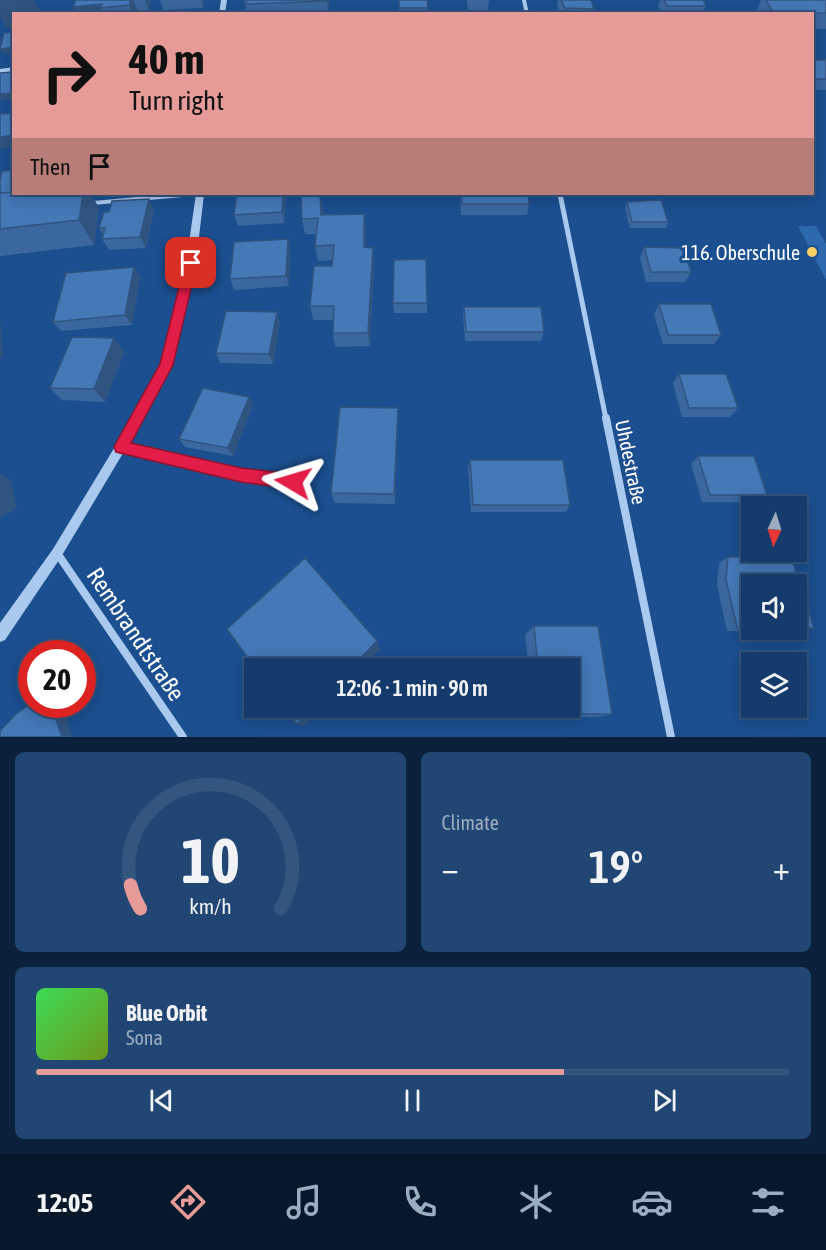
<!DOCTYPE html>
<html lang="en">
<head>
<meta charset="utf-8">
<style>
	body { margin:0; font-family:"Asap Condensed",sans-serif; background:#214673; color:#f1f3f6; height:100vh; display:flex; flex-direction:column; font-size:22px; white-space:nowrap }
	* { box-sizing:border-box; margin:0 }
	p { font-size:20px; color:#9dadc1 }
	.icon { flex:none; width:33px; height:33px; fill:none; stroke:currentColor; stroke-width:2; stroke-linecap:round; stroke-linejoin:round }
	.map { position:relative; height:737px; overflow:hidden }
	.panel { display:flex; flex-direction:column; gap:15px; padding:15px; background:#0b203b; flex:1 }
	.panel>* { flex:none }
	.top-card { position:absolute; left:12px; top:12px; width:802px; height:183px; border-radius:0px; box-shadow:0 3px 15px #0003,0 0 0 2px #33557e; background:#e69b98; color:#111; overflow:hidden }
	.needle { width:39px; rotate:184deg }
	.controls { position:absolute; left:741px; top:496px; display:grid; gap:12px }
	.controls a { display:grid; place-items:center; width:66px; height:66px; border-radius:0px; background:#143b6b; box-shadow:0 3px 15px #0003,0 0 0 2px #33557e; font-size:30px }
	.speed { position:absolute; left:18px; top:640px; display:flex; gap:12px; font-size:30px; font-weight:700; text-align:center }
	.speed>* { display:grid; place-content:center; width:78px; height:78px; border-radius:50%; background:#143b6b; box-shadow:0 3px 15px #0003,0 0 0 2px #33557e; line-height:1 }
	.speed .limit { border:9px solid #d22; background:#fff; color:#111 }
	.pin { position:absolute; display:grid; place-items:center; width:51px; height:51px; color:#fff; margin:-26px; border-radius:12px; box-shadow:0 3px 9px #0006 }
	.me { position:absolute; width:66px; margin:-33px; rotate:277deg; stroke-linejoin:round; filter:drop-shadow(0 0 4px #0008) }
	.turn { display:flex; align-items:center; gap:21px; height:126px; padding:0 18px; font-size:27px }
	.turn .icon { width:78px; height:78px; stroke-width:2.5 }
	.turn b { display:block; font-size:42px; line-height:51px }
	.then { display:flex; align-items:center; height:57px; padding:0 18px; background:#0003; gap:12px; font-size:22px }
	.big { font-size:45px; font-weight:600; line-height:1.1 }
	.panel .widget { flex:1; display:flex; flex-direction:column; justify-content:center; gap:9px; min-width:0; padding:0 21px; border-radius:9px; background:#214673 }
	.panel .dial { align-items:center; gap:0 }
	.dial svg { height:156px; overflow:visible; fill:none; stroke:#33557e; stroke-width:7; stroke-linecap:round; text-anchor:middle }
	.dial text { fill:#f1f3f6; stroke:none }
	.song { display:flex; align-items:center; gap:18px }
	.cover { width:72px; height:72px; border-radius:9px; background:linear-gradient(135deg,hsl(130 70% 55%),hsl(80 70% 35%)) }
	.played { height:6px; border-radius:3px; background:linear-gradient(90deg,#e69b98 70%,#33557e 70%) }
	.keys { display:flex; justify-content:space-around; direction:ltr }
	.heat { display:flex; justify-content:space-between; align-items:center; font-size:33px; direction:ltr }
	.panel .tiles { flex:1; display:grid; gap:15px; grid-template-columns:1fr 1fr }
	.widget:last-child { grid-column:span 2 }
	.trip { position:absolute; left:244px; top:658px; width:336px; height:60px; border-radius:0px; background:#143b6b; box-shadow:0 3px 15px #0003,0 0 0 2px #33557e; font-weight:600; line-height:60px; text-align:center }
	.tabs { display:flex; height:96px; justify-content:space-around; align-items:center; background:#08182b; color:#9dadc1 }
	.tabs .icon { width:42px; height:42px }
	.tabs .selected { color:#e69b98 }
	.tabs b { font-size:27px; color:#f1f3f6 }
	.map>svg:first-child { display:block }
	.green { fill:#2e69ad }
	.lines { fill:none; stroke-linecap:round; stroke-linejoin:round }
	.service-far1 { stroke:#a9c9ee; stroke-width:4 }
	.service { stroke:#a9c9ee; stroke-width:5 }
	.minor-far2 { stroke:#a9c9ee; stroke-width:4 }
	.minor-far1 { stroke:#a9c9ee; stroke-width:5 }
	.minor { stroke:#a9c9ee; stroke-width:8 }
	.tertiary { fill:#a9c9ee; fill-rule:evenodd }
	.wall { fill:#3a679d; fill-rule:evenodd }
	.shaded-wall { fill:#305480 }
	.building { fill:#4478b7; stroke:#305480; stroke-width:1.5 }
	.route { fill:#e11d48; stroke:#92132f; stroke-width:1.5 }
	.poi-dot { fill:#ffd166; stroke:#1b4f8f; stroke-width:2 }
	.labels { text-anchor:middle; dominant-baseline:central; stroke-width:6; stroke-linejoin:round; paint-order:stroke }
	.poi-label { font-size:20px; fill:#fff; stroke:#1b4f8f; text-anchor:end }
	.street-label { font-size:20px; fill:#fff; stroke:#1b4f8f }
	.near-street-label { font-size:24px; fill:#fff; stroke:#1b4f8f }
</style>
</head>
<body>
<div class="map">
<svg width="826" height="737" viewBox="0 0 826 737">
	<rect width="100%" height="100%" fill="#1b4f8f"/>
	<!-- green -->
	<path class="green" d="M798,226H816L826,244V280Z"/>
	<g class="lines">
		<!-- service-far1 -->
		<path class="service-far1" d="M93,203L194,194"/>
		<!-- service -->
		<path class="service" d="M121,447L241,475L293,482"/>
		<!-- minor-far2 -->
		<path class="minor-far2" d="M524,0L527,14
			M0,71L14,69"/>
		<!-- minor-far1 -->
		<path class="minor-far1" d="M560,194L606,419"/>
		<!-- minor -->
		<path class="minor" d="M606,418L671,737
			M57,553L183,737"/>
		<!-- tertiary -->
		<path class="tertiary" d="M221,0H227L225,14H219Z
			M196,194H204L196,263L172,365L147,413L61,557L5,640L0,642V623L53,549L139,407L162,365L186,263Z"/>
	</g>
	<!-- wall -->
	<path class="wall" d="M76,0H151L149,11H138L137,14H76Z
		M160,0H204L203,8L163,10Z
		M244,0H329V14H247Z
		M399,0H427V14H399Z
		M467,0H489L488,10H468Z
		M558,0H591L594,9L593,14H560L557,5Z
		M660,0H703L706,6L702,14H662L658,6Z
		M761,0H826V29H813V14H757L756,12Z
		M813,60H826V90H813Z
		M0,180L14,194H91L99,208L94,245L0,256Z
		M237,194H286L284,223L238,226L234,215Z
		M400,194H428V195H400Z
		M460,194H528L529,204L527,215H461Z
		M149,199L154,210L146,248L109,250L102,239L103,235L99,228L109,212Z
		M627,202L668,222L666,228H630L625,208Z
		M323,207V215L364,214L366,248L374,263L370,346L335,347L333,333V320H313L310,306L332,266L333,260L318,261L315,246L316,234H305L302,219Z
		M288,239L290,249L289,286L234,290L230,279Z
		M644,247L691,272L685,282H646L640,258Z
		M134,267L140,277L132,325L61,331L53,322Z
		M393,303H427V313H394Z
		M659,304L721,335L714,344H663L654,314Z
		M464,307L544,332L541,341H465L463,317Z
		M280,322L273,364L220,363L216,353Z
		M124,352L105,402L62,400L50,388Z
		M679,374L738,408L730,417H682L673,383Z
		M253,405L233,456L185,447L179,439Z
		M398,420L395,504L335,503L331,493Z
		M698,456L767,495L758,502H702L691,464Z
		M470,460L570,505L566,512H471L468,468Z
		M728,557H791L814,628L802,632L727,631L717,585L719,563ZM752,585H796V630H752Z
		M534,626L612,714L597,717H533L532,708H570V669H529L525,635Z"/>
	<!-- shaded-wall -->
	<path class="shaded-wall" d="M17,0H34L39,9L38,14H14V27L7,28L0,16V2Z
		M103,0L101,8L103,14H76L73,7Z
		M131,0H133L138,11L137,14H132L129,5Z
		M145,0H151L149,11Z
		M201,0H204L203,8Z
		M327,0H329V14H328Z
		M14,47V53L3,54L0,49Z
		M14,93V99L0,100V94Z
		M14,135V147L0,149V137Z
		M83,194H91L99,208L94,245L79,220Z
		M283,194H286L284,223L282,212Z
		M320,194L323,207L324,231L321,215Z
		M149,199L154,210L146,248L140,237Z
		M364,214L366,230V262L364,247Z
		M288,239L290,249L289,286L286,276Z
		M373,248L374,263L370,346L368,333Z
		M134,267L140,277L132,325L125,315Z
		M277,312L280,322L273,364L269,354Z
		M0,317L3,358H0Z
		M114,338L124,352L105,402L94,389Z
		M249,397L253,405L233,456L228,448Z
		M398,408V420L395,504L394,494Z
		M0,473L11,481L17,509L0,517Z
		M377,641L380,649L361,669H350Z
		M51,705H62L73,737H62Z
		M312,708H323L305,726L297,724Z"/>
	<!-- building -->
	<path class="building" d="M0,0H17L0,2Z
		M76,0H131L129,5L101,8L102,4L73,7Z
		M247,0H327V1L246,4Z
		M399,0H427L428,8H399Z
		M561,0H591L594,9L565,8Z
		M664,0H703L706,6H667Z
		M766,0H826V13L774,14Z
		M183,10L182,13H187L186,14H153Z
		M14,32V47L0,49L4,33Z
		M813,60H826V79H813Z
		M14,72V93L0,94V73Z
		M14,113V135L0,137V114Z
		M14,170V192L0,193V180L2,171Z
		M14,192V194H83L79,220L0,229V193Z
		M237,194H283L282,212L234,215Z
		M301,194H320L321,215L364,214V247L373,248L368,333H333L334,306H310L314,266H332L334,245L315,246L318,218L302,219Z
		M461,194H528L529,204H462Z
		M149,199L140,237L102,239L105,228H99L104,212H109L112,201Z
		M661,200L668,222H632L627,202Z
		M288,239L286,276L230,279L234,242Z
		M644,247L683,248L691,272H651Z
		M426,259L427,303H393L394,260Z
		M134,267L125,315L53,322L66,273Z
		M659,304H711L721,335H668Z
		M464,307H541L544,332H466Z
		M226,311L277,312L269,354L216,353Z
		M72,337L114,338L94,389L50,388Z
		M679,374H726L738,408H689Z
		M203,388L249,397L228,448L179,439Z
		M340,407L398,408L394,494L331,493Z
		M698,456H754L767,495H710Z
		M470,460H563L570,505H473Z
		M728,557H791L814,628H796V585H752V627H737L726,580Z
		M305,558L377,641L350,669H256L227,629Z
		M534,626H598L612,714H543L542,708H570V669H538Z
		M32,703V705H51L62,737H0V731L16,714Z
		M285,708H312L297,724Z"/>
	<!-- route -->
	<path class="route" d="M191,259L197,263L173,365L131,443L241,468L293,474L298,477L301,482L298,487L293,489L241,482L116,452L114,447L116,443L160,364L185,263Z"/>
	<!-- markers -->
	<circle class="poi-dot" cx="812" cy="252" r="6"/>
	<g class="labels">
		<!-- poi labels -->
		<g class="poi-label">
			<text x="800" y="252">116. Oberschule</text>
		</g>
		<!-- street labels -->
		<g class="street-label">
			<text transform="translate(631 462) rotate(78)">Uhdestraße</text>
		</g>
		<!-- near-street labels -->
		<g class="near-street-label">
			<text transform="translate(136 634) rotate(56)">Rembrandtstraße</text>
		</g>
	</g>
</svg>
<div class="controls">
<a><svg class="needle" viewBox="-14 -14 28 28"><path d="M0-13l5 13h-10z" fill="#e53935"/><path d="M0 13l5-13h-10z" fill="#9dadc1"/></svg></a>
<a><svg class="icon" aria-label="sound" viewBox="0 0 24 24"><path d="M4 9h4l5-4v14l-5-4H4zM17 9q2 3 0 6"/></svg></a>
<a><svg class="icon" aria-label="layers" viewBox="0 0 24 24"><path d="M12 4l9 5-9 5-9-5zM3 14l9 5 9-5"/></svg></a>
</div>
<div class="speed"><div class="limit">20</div></div>
<div class="pin" style="left:191px;top:263px;background:#d93025"><svg class="icon" aria-label="arrive" viewBox="0 0 24 24"><path d="M6 21V4h12l-3 4 3 4H6"/></svg></div>
<svg class="me" style="left:293px;top:482px" viewBox="-20 -20 40 40"><path d="M0-17L14 15 0 8-14 15z" fill="#e11d48" stroke="#fff" stroke-width="4"/></svg>
<div class="trip">12:06 · 1 min · 90 m</div>
<div class="top-card">
<div class="turn"><svg class="icon" aria-label="right" viewBox="0 0 24 24"><path d="M7 20v-9h11M14 6l5 5-5 5"/></svg><div><b>40 m</b>Turn right</div></div>
<div class="then">Then<svg class="icon" aria-label="arrive" viewBox="0 0 24 24"><path d="M6 21V4h12l-3 4 3 4H6"/></svg></div>
</div>
</div>
<section class="panel">
<div class="tiles">
<div class="widget dial"><svg viewBox="0 0 100 80">
<path d="M14 69A42 42 0 1 1 86 69"/>
<path d="M14 69A42 42 0 0 1 9 57" stroke="#e69b98"/>
<text x="50" y="56" font-size="32" font-weight="700">10</text>
<text x="50" y="72" font-size="11">km/h</text>
</svg></div>
<div class="widget"><p>Climate</p>
<div class="heat"><a>−</a><b class="big">19°</b><a>+</a></div>
</div>
<div class="widget">
<div class="song"><i class="cover"></i><div><b>Blue Orbit</b><p>Sona</p></div></div>
<div class="played"></div>
<div class="keys"><svg class="icon" aria-label="previous" viewBox="0 0 24 24"><path d="M18 5L8 12l10 7zM5 5v14"/></svg><svg class="icon" aria-label="pause" viewBox="0 0 24 24"><path d="M8 5v14M16 5v14"/></svg><svg class="icon" aria-label="next" viewBox="0 0 24 24"><path d="M6 5l10 7-10 7zM19 5v14"/></svg></div>
</div>
</div>
</section>
<nav class="tabs">
<b>12:05</b>
<svg class="icon selected" aria-label="directions" viewBox="0 0 24 24"><path d="M12 3l9 9-9 9-9-9zM9 14v-3h6M13 9l2 2-2 2"/></svg>
<svg class="icon" aria-label="music" viewBox="0 0 24 24"><path d="M9 18V5l10-2v13"/><circle cx="6" cy="18" r="3"/><circle cx="16" cy="16" r="3"/></svg>
<svg class="icon" aria-label="phone" viewBox="0 0 24 24"><path d="M5 4h4l2 5-3 2q2 4 5 5l2-3 5 2v4C11 20 4 13 5 4z"/></svg>
<svg class="icon" aria-label="climate" viewBox="0 0 24 24"><path d="M12 3v18M4 7l16 10M4 17L20 7"/></svg>
<svg class="icon" aria-label="car" viewBox="0 0 24 24"><path d="M5 17H2v-5l4-1 3-4h7l3 4 3 1v5h-3M9 17h6M6 11h13"/><circle cx="7" cy="17" r="2"/><circle cx="17" cy="17" r="2"/></svg>
<svg class="icon" aria-label="filters" viewBox="0 0 24 24"><path d="M4 7h16M4 17h16"/><circle cx="9" cy="7" r="2"/><circle cx="15" cy="17" r="2"/></svg>
</nav>
</body>
</html>
